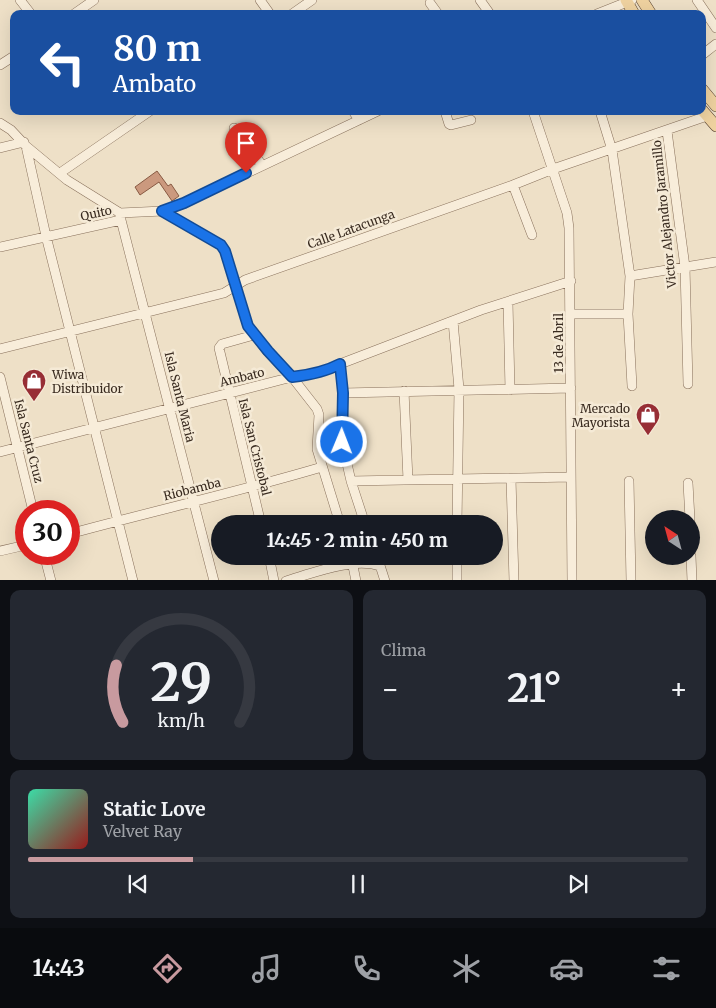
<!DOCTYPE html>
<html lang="es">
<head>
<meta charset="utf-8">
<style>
	body { margin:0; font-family:Merriweather,serif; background:#242831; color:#f1f3f6; height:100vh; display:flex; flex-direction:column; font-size:19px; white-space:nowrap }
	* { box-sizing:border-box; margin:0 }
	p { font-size:16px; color:#9ea1a6 }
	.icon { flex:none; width:28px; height:28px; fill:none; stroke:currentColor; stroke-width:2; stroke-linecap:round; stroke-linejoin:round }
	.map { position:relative; height:580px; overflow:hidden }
	.sheet { display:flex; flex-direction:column; gap:10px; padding:10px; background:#0d0f14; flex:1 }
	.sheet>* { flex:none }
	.banner { position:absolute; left:10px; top:10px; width:696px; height:105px; border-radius:10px; box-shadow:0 5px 20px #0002; background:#1a4fa0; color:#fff; overflow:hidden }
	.needle { width:32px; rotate:324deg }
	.controls { position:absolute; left:645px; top:510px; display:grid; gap:10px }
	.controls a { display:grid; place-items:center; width:55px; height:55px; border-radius:50%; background:#171b24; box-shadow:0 5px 20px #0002; font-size:25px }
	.speed { position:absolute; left:15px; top:500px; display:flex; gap:10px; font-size:25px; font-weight:700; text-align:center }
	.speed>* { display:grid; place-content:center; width:65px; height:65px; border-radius:50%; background:#171b24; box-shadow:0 5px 20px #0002; line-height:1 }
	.speed .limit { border:8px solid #d22; background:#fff; color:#111 }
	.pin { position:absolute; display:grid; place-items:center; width:42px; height:42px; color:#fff; margin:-51px -21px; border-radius:50% 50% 50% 0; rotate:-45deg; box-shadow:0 0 5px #0007 }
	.pin .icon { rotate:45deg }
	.me { position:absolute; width:55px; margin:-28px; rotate:1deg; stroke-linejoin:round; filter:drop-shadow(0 0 4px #0008) }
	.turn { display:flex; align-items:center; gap:18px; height:105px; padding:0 20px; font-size:22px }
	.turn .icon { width:65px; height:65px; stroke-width:2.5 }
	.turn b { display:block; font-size:35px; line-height:42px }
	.big { font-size:38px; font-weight:700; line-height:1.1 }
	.sheet .widget { flex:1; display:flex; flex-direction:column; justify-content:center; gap:8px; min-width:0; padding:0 18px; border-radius:10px; background:#242831 }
	.sheet .dial { align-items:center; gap:0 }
	.dial svg { height:130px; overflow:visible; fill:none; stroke:#363941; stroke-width:7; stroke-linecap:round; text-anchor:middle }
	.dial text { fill:#f1f3f6; stroke:none }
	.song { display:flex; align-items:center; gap:15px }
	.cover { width:60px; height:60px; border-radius:8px; background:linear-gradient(135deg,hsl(160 70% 55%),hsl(0 70% 35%)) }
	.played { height:5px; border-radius:2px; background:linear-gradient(90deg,#c89a9f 25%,#363941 25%) }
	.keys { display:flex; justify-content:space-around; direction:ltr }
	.heat { display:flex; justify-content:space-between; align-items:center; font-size:28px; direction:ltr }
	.sheet .tiles { flex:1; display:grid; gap:10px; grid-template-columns:1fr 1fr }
	.widget:last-child { grid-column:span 2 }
	.trip { position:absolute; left:211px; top:515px; width:292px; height:50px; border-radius:25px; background:#171b24; box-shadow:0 5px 20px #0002; font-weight:700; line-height:50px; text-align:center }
	.dock { display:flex; height:80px; justify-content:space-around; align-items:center; background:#090b0e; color:#9ea1a6 }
	.dock .icon { width:35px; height:35px }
	.dock .selected { color:#c89a9f }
	.dock b { font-size:22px; color:#f1f3f6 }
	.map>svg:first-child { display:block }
	.building { fill:#cb997e; stroke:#885a43 }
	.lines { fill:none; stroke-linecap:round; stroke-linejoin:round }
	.minor-casing { stroke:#89715c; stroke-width:10 }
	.major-casing { stroke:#574030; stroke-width:12 }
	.minor { stroke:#f8edda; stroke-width:9 }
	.major { stroke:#efd2a0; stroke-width:11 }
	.route-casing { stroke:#114b97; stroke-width:12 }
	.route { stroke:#1a73e8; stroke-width:9 }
	.labels { text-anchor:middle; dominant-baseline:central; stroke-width:5; stroke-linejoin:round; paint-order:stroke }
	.street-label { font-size:12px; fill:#392b20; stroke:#f5ead6 }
	.poi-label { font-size:12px; fill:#392b20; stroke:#f5ead6; text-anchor:start }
</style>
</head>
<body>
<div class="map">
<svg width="716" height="581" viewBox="0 0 716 581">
	<rect width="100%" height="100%" fill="#eee0c7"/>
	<!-- building -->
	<path class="building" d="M157,171L168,186L171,184L179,196L172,201L159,182L140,195L135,187Z"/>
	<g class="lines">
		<defs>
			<path id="minor" d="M20,0L31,14
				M260,0L270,14
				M480,0L490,14
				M697,0L716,28
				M430,3L438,14
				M74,14L94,0
				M292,14L312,0
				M597,14L632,0
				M702,55L716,44
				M0,65L14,56
				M353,111L359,120
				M445,111L449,124L451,125L471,120
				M533,111L567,213L569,228L572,581
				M600,111L612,150L630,276L628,314L632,386
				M0,123L11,130L26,146L67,180L120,213
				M234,128L262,165
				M667,131L685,267L688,384
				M26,146L46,236L133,581
				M0,148L24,142
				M60,173L150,111
				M513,185L532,235
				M163,211L221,245L225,251L248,326L267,351L292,377L317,409L319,415L317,449L340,524
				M120,213L163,211L171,209L378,111
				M121,220L214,581
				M0,247L121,220L120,215
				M630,276L716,262
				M508,302L510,390
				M571,314H628
				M453,321L459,389L457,524
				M254,335L222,344L219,348L261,524
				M0,349L224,293L245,280L513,185L553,169L707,116
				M340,364L343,393L342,442L351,481L365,524
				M0,377L33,511
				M404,391L408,480
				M343,393L571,388
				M0,452L292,377C309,375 325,372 340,364L481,310L571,281
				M511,479L514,581
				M351,481L571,477
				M629,481L631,581
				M688,483L690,519
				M69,534C153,511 238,492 322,467
				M0,551L26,545
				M44,554L51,581
				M269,556L274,581
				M351,556L356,581
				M377,556L385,581
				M457,556V581
				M691,556L692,581
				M286,581C313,573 353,557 380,566"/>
			<path id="major" d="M626,0L634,14
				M642,0L651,14
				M702,89L716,106
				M702,110L716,126"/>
		</defs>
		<!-- minor casing -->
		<use href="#minor" class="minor-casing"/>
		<!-- major casing -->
		<use href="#major" class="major-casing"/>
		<!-- minor -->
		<use href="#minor" class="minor"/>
		<!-- major -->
		<use href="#major" class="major"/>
	</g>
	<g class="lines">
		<defs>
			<path id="route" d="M246,173L184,203L162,211L221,245L225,251L248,326L268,351L292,377C309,375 325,372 340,364L343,393L342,442"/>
		</defs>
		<!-- route casing -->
		<use href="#route" class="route-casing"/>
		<!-- route -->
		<use href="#route" class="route"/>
	</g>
	<!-- icons -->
	<defs>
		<symbol id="shop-pin" viewBox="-11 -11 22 30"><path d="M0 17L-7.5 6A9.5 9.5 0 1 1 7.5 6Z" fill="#972e35" stroke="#f5ead6"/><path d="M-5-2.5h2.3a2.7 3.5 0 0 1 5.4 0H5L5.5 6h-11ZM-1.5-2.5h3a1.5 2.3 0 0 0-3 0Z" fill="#fff"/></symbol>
	</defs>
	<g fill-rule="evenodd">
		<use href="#shop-pin" x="20" y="367" width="28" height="38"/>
		<use href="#shop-pin" x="634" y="401" width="28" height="38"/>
	</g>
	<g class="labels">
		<!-- street labels -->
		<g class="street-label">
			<text transform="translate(96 213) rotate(-12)">Quito</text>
			<text transform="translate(664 214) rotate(-96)">Victor Alejandro Jaramillo</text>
			<text transform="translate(351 229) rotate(-20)">Calle Latacunga</text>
			<text transform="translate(558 343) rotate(-90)">13 de Abril</text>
			<text transform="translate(242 377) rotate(-14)">Ambato</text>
			<text transform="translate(180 397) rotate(76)">Isla Santa Maria</text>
			<text transform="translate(29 441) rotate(76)">Isla Santa Cruz</text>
			<text transform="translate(255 447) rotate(76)">Isla San Cristobal</text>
			<text transform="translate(192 489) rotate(-14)">Riobamba</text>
		</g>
		<!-- poi labels -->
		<g class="poi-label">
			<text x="52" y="374">Wiwa<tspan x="52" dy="14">Distribuidor</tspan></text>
			<text x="630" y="408" text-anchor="end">Mercado<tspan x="630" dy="14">Mayorista</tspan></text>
		</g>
	</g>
</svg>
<div class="controls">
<a><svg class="needle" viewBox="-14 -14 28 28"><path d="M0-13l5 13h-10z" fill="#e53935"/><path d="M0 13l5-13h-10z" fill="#9ea1a6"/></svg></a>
</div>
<div class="speed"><div class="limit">30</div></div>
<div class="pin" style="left:246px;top:173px;background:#d93025"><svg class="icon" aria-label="arrive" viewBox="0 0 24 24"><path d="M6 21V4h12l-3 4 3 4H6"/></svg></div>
<svg class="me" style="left:342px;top:442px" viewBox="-20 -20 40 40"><circle r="17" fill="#1a73e8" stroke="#fff" stroke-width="3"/><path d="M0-11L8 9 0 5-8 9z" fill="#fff"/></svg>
<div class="trip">14:45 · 2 min · 450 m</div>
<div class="banner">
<div class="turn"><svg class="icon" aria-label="left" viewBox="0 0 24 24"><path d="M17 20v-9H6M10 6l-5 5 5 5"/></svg><div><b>80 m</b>Ambato</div></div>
</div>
</div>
<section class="sheet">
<div class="tiles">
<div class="widget dial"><svg viewBox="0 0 100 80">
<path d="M14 69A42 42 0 1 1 86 69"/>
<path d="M14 69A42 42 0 0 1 10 34" stroke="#c89a9f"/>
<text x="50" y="56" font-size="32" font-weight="700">29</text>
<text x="50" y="72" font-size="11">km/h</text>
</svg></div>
<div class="widget"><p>Clima</p>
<div class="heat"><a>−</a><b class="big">21°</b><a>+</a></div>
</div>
<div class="widget">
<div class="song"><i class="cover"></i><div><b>Static Love</b><p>Velvet Ray</p></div></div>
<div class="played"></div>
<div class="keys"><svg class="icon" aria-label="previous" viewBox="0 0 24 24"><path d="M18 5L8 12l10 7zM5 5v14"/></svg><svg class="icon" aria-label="pause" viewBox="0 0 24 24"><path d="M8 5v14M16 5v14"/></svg><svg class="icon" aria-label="next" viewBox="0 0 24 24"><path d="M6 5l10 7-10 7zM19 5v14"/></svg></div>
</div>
</div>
</section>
<nav class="dock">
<b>14:43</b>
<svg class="icon selected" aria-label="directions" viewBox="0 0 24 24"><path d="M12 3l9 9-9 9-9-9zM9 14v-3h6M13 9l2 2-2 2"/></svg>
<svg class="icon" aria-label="music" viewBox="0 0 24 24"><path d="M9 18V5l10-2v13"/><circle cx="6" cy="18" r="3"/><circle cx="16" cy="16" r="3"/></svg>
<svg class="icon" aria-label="phone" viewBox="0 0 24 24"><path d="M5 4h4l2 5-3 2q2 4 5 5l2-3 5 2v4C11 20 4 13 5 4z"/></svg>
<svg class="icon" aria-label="climate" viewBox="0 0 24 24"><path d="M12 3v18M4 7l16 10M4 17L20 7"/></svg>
<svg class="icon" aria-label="car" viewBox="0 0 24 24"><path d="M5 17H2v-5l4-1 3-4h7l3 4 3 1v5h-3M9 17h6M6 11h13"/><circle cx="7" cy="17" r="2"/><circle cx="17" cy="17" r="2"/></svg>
<svg class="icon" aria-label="filters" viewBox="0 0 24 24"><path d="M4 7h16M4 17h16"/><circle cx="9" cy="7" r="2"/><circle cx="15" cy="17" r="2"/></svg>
</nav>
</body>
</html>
